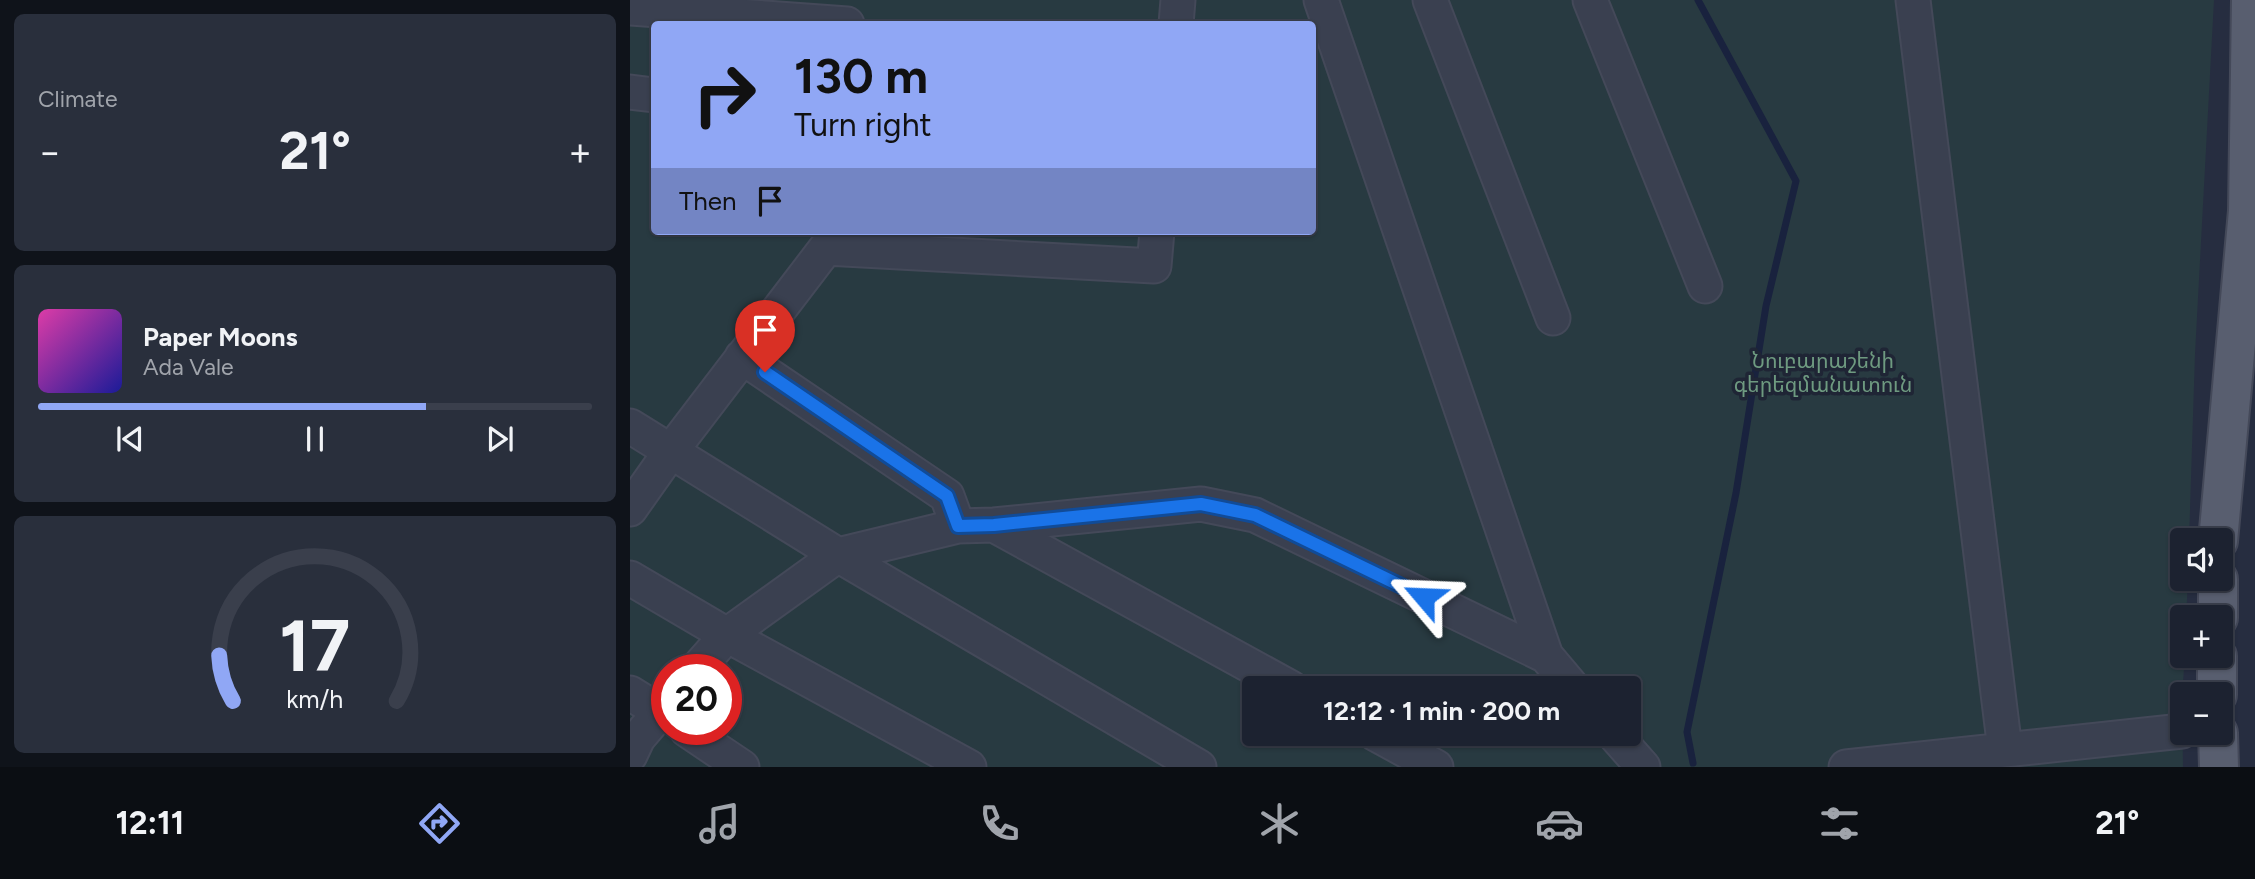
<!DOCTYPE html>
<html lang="en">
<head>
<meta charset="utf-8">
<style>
	body { margin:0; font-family:Figtree,"Noto Sans Armenian",sans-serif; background:#292f3c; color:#f1f3f6; height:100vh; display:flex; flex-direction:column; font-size:26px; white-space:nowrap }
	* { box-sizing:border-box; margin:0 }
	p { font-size:23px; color:#a0a4ab }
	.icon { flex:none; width:38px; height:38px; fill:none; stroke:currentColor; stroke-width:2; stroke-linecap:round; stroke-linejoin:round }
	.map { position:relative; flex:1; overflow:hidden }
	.sheet { display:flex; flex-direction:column; gap:14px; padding:14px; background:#0f131a; width:630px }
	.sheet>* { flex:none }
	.banner { position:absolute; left:21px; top:21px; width:665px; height:214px; border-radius:7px; box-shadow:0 2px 5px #0004,0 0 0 2px #3a3f4c; background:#90a7f5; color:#111; overflow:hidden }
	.controls { position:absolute; left:1540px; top:528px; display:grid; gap:14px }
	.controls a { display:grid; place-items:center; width:63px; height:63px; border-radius:7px; background:#1c2230; box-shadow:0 2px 5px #0004,0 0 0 2px #3a3f4c; font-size:35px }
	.speed { position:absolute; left:21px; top:654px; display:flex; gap:14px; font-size:35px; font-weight:700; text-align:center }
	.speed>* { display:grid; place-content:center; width:91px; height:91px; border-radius:50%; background:#1c2230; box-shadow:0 2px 5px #0004,0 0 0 2px #3a3f4c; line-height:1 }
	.speed .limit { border:10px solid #d22; background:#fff; color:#111 }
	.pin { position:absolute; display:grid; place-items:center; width:60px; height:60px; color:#fff; margin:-72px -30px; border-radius:50% 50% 50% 0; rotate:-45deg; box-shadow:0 0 7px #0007 }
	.pin .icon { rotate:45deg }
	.me { position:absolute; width:77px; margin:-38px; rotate:296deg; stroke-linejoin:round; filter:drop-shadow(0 0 5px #0008) }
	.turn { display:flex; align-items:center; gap:24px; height:147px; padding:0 28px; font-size:32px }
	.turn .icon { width:91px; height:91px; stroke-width:2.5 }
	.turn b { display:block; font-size:49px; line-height:60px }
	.then { display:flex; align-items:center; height:66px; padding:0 28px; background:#0003; gap:14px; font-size:26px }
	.big { font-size:52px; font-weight:700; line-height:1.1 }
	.sheet .card { flex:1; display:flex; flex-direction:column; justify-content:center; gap:10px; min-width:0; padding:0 24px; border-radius:10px; background:#292f3c }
	.sheet .dial { align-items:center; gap:0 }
	.dial svg { height:182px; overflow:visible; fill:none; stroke:#3a3f4c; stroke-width:7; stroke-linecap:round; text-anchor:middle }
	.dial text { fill:#f1f3f6; stroke:none }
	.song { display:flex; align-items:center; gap:21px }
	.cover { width:84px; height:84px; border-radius:10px; background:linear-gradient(135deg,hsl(320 70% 55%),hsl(240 70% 35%)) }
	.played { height:7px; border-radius:4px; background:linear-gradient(90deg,#90a7f5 70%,#3a3f4c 70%) }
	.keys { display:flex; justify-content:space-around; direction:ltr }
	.heat { display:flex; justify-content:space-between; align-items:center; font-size:38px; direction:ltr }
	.trip { position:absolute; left:612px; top:676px; width:399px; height:70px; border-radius:7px; background:#1c2230; box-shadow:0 2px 5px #0004,0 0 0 2px #3a3f4c; font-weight:700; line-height:70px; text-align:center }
	.dock { display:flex; height:112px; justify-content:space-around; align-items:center; background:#0b0e13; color:#a0a4ab }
	.dock .icon { width:49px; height:49px }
	.dock .on { color:#90a7f5 }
	.dock b { font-size:32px; color:#f1f3f6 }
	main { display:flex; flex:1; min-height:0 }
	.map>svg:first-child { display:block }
	.green { fill:#283a41; fill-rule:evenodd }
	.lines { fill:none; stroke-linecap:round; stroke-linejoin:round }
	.stream { stroke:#19223e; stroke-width:7 }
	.minor-casing { stroke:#444959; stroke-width:37 }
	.major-casing { stroke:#444959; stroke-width:42 }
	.minor { stroke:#3a4050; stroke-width:33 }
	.major { stroke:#585e6f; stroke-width:38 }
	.route-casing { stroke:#114b97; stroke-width:18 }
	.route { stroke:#1a73e8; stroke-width:12 }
	.labels { text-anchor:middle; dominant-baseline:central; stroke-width:7; stroke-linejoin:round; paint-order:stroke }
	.park-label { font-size:21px; fill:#6e9a80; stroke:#1f2535 }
</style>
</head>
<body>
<main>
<section class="sheet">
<div class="card"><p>Climate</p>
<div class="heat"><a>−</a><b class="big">21°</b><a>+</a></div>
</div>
<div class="card">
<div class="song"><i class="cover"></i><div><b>Paper Moons</b><p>Ada Vale</p></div></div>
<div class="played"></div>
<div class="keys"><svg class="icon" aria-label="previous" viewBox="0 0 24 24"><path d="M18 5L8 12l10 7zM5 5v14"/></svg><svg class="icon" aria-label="pause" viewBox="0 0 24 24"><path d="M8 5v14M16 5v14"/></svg><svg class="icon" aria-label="next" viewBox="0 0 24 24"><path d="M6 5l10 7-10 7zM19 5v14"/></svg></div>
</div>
<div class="card dial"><svg viewBox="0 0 100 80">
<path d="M14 69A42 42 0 1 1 86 69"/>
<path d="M14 69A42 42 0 0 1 8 49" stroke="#90a7f5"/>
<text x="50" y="56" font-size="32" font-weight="700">17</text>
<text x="50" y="72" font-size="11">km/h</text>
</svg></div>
</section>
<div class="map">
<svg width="1625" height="767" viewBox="0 0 1625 767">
	<rect width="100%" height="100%" fill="#262d40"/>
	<!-- green -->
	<path class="green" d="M0,0H1584L1565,354L1559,541H1552V579H1558L1556,618H1552V656H1555L1552,695L1553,767H0ZM24,24H682V231H24ZM37,670H96V730H37ZM625,688H999V733H625Z"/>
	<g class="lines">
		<!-- stream -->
		<path class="stream" d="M1063,763L1057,732L1106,493L1136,306L1166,181L1068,0"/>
		<defs>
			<path id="minor" d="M691,0L916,656
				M800,0L923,318
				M960,0L1075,286
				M1283,0L1375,750
				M0,8L217,24
				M546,24L548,0
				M0,92L24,95
				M112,357L317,496L328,526
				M0,426L208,555L569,767
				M0,509L41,451L196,248L524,266L527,231
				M364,525L661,688
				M0,578L97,635L339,767
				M66,670L97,635L208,555L328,526L364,525L571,504L625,515L916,656L943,688
				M0,693L37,716
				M57,730L112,767
				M744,733L806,767
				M983,733L1013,767
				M0,755L8,738L37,704
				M1216,767L1552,731"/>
			<path id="major" d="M1588,541L1618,211L1621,0
				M1588,618V579
				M1587,695V656
				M1588,733L1589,767"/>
		</defs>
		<!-- minor casing -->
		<use href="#minor" class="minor-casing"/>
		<!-- major casing -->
		<use href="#major" class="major-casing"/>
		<!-- minor -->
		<use href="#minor" class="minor"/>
		<!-- major -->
		<use href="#major" class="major"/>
	</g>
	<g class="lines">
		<defs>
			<path id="route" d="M135,372L317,496L328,526L364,525L571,504L625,515L794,597"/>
		</defs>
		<!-- route casing -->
		<use href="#route" class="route-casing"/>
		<!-- route -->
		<use href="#route" class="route"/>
	</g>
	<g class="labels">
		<!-- park labels -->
		<g class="park-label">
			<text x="1193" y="360">Նուբարաշենի<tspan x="1193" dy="24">գերեզմանատուն</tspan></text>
		</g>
	</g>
</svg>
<div class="controls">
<a><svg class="icon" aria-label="sound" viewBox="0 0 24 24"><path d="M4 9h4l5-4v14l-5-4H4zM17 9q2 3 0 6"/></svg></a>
<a>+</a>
<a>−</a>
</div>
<div class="speed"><div class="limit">20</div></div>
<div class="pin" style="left:135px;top:372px;background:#d93025"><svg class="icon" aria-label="arrive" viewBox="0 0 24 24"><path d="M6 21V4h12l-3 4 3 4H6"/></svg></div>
<svg class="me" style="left:794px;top:597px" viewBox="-20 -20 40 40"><path d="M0-17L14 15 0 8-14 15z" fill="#1a73e8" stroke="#fff" stroke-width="4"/></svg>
<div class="trip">12:12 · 1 min · 200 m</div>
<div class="banner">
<div class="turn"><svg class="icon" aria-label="right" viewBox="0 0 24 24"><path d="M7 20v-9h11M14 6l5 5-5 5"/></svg><div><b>130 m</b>Turn right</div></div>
<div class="then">Then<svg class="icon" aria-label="arrive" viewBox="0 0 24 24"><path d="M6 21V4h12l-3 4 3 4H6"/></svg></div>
</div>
</div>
</main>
<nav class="dock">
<b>12:11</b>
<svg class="icon on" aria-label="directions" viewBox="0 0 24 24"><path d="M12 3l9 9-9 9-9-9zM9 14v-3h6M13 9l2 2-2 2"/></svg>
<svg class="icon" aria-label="music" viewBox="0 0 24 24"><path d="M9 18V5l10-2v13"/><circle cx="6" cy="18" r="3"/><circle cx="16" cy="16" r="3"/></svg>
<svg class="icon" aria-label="phone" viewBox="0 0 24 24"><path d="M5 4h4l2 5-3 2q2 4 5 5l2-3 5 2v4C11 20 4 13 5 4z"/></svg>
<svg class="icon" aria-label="climate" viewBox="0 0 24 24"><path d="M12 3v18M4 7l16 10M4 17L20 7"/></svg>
<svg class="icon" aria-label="car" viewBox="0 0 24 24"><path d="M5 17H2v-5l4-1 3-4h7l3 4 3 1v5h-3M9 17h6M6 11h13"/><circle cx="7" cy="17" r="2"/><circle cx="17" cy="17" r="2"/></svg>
<svg class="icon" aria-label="filters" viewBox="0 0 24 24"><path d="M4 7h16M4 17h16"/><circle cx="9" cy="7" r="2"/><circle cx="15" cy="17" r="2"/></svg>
<b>21°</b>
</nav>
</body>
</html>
